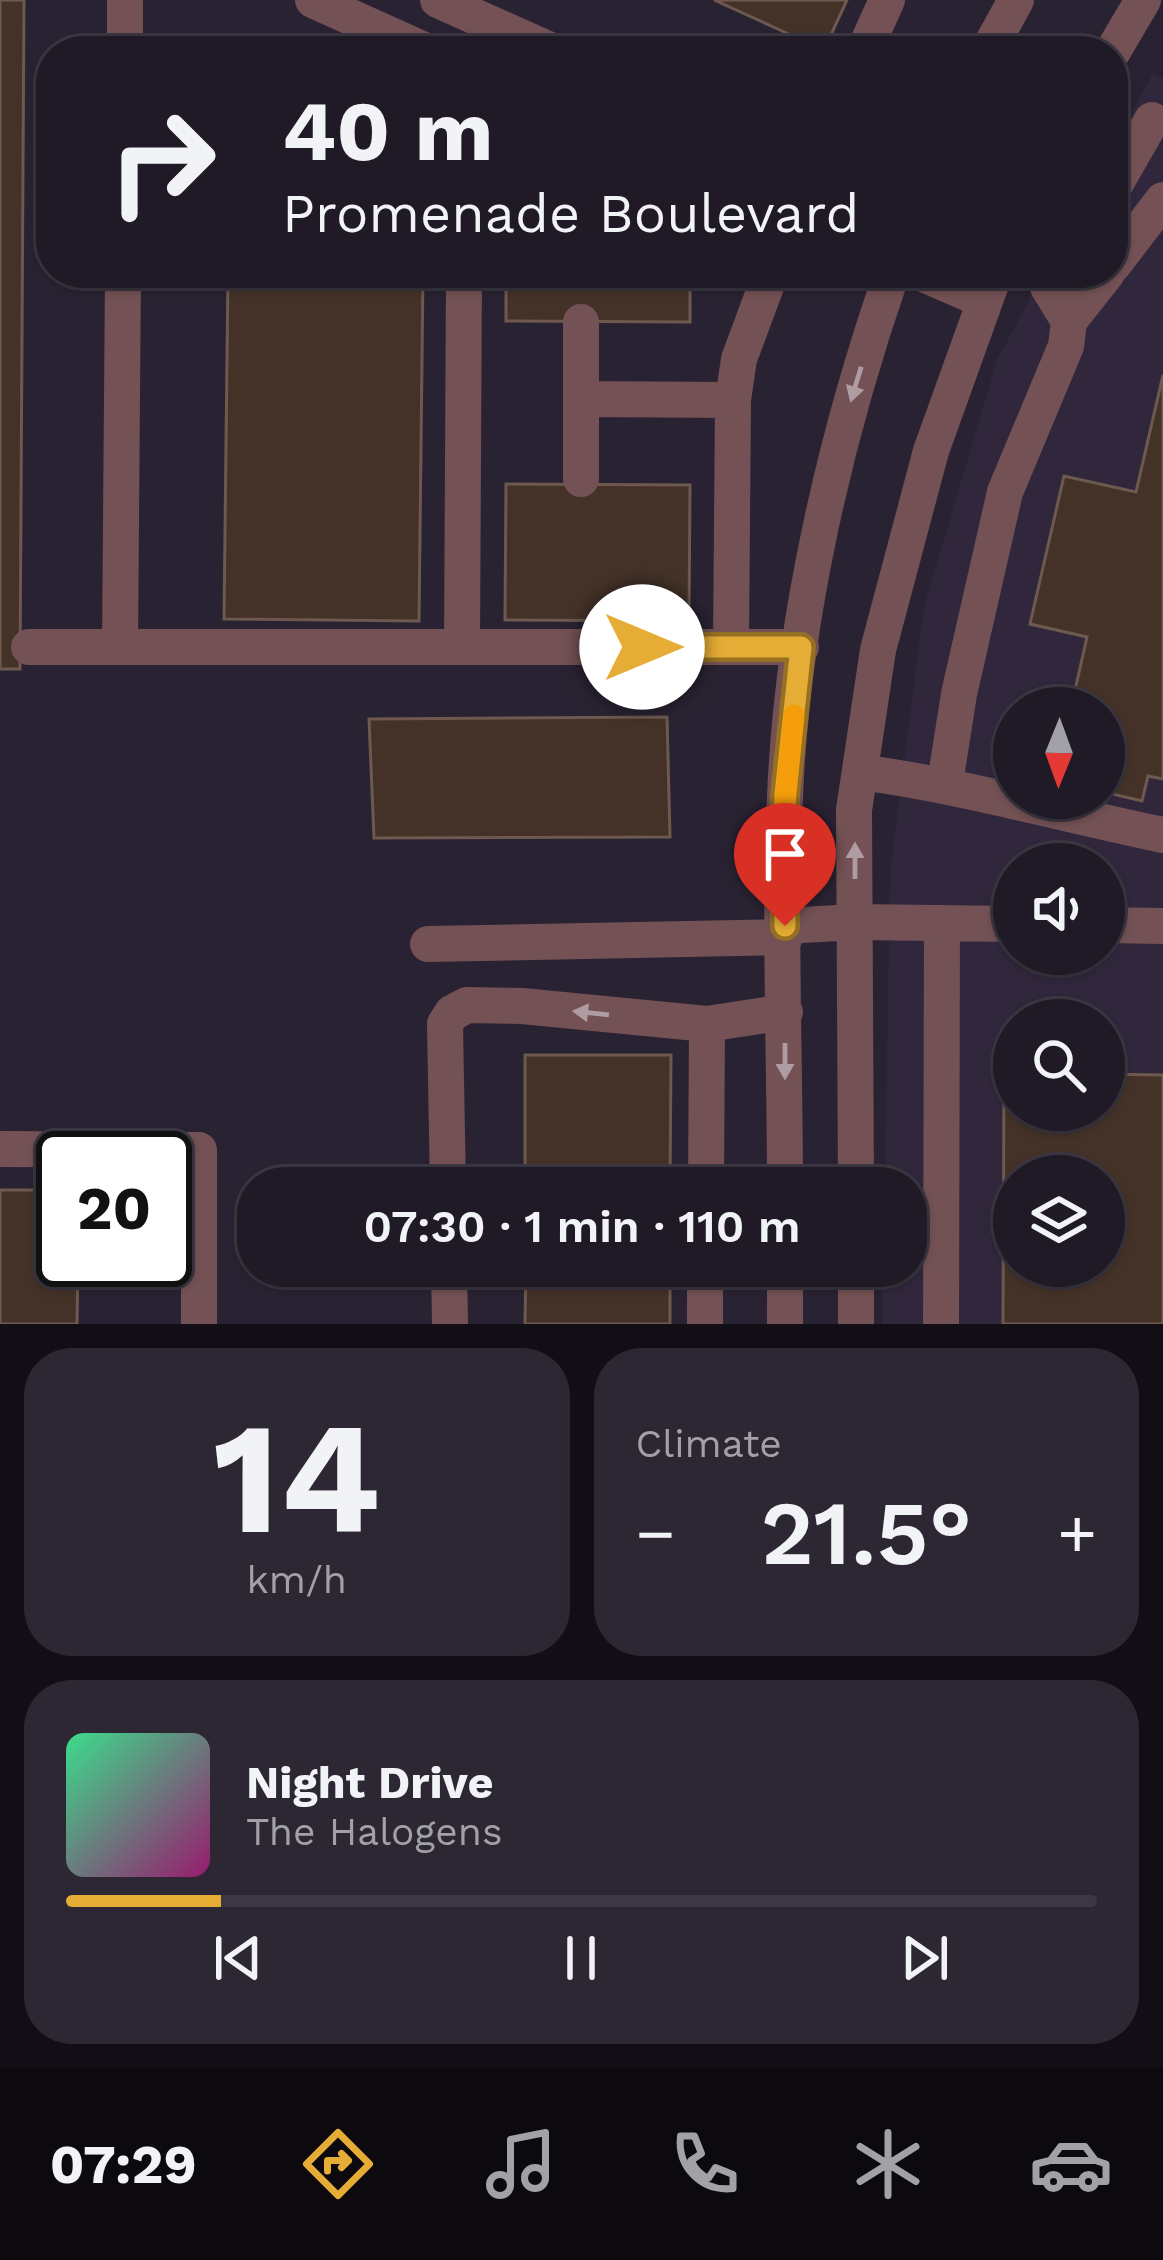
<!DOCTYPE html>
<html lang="en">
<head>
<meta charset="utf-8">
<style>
	body { margin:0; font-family:"Work Sans",sans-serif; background:#2c2732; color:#f1f3f6; height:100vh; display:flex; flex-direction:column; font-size:45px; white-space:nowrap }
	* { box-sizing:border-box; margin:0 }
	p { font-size:39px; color:#a1a1a7 }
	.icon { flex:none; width:66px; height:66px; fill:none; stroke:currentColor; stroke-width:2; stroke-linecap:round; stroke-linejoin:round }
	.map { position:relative; height:1324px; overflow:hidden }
	.side { display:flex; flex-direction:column; gap:24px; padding:24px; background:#110e15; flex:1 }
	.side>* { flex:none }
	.hud { position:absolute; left:36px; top:36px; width:1092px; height:252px; border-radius:48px; box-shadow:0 3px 9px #0004,0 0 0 3px #3c3843; background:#1f1a26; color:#f1f3f6; overflow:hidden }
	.needle { width:78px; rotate:181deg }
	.fabs { position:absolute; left:993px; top:687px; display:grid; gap:24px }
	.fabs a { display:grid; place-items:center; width:132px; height:132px; border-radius:50%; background:#1f1a26; box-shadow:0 3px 9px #0004,0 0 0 3px #3c3843; font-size:60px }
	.speed { position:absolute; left:36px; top:1131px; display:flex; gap:24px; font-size:60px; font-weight:700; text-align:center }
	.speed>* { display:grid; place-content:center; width:156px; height:156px; border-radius:50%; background:#1f1a26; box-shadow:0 3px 9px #0004,0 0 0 3px #3c3843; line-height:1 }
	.speed .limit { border:6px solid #111; border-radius:18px; background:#fff; color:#111 }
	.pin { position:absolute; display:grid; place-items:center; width:102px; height:102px; color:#fff; margin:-123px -51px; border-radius:50% 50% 50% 0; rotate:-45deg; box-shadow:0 0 12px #0007 }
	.pin .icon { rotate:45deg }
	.me { position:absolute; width:132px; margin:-66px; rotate:90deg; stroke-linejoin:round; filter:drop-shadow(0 0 9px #0008) }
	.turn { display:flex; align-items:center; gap:42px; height:252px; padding:0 48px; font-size:54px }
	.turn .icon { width:156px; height:156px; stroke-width:2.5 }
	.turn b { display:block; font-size:84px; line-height:102px }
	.big { font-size:90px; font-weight:600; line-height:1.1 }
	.side .widget { flex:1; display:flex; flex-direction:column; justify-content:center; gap:18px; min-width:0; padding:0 42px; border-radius:48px; background:#2c2732 }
	.side .dial { align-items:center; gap:0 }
	.dial b { font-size:156px; line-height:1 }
	.song { display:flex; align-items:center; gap:36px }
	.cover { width:144px; height:144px; border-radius:18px; background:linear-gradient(135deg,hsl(150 70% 55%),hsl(320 70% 35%)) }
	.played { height:12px; border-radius:6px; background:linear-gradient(90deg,#e6ad36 15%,#3c3843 15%) }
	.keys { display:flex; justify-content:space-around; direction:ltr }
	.heat { display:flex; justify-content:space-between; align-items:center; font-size:66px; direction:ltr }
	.side .tiles { flex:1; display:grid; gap:24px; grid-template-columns:1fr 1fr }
	.widget:last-child { grid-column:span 2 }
	.trip { position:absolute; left:237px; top:1167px; width:690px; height:120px; border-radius:48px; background:#1f1a26; box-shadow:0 3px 9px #0004,0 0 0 3px #3c3843; font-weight:600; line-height:120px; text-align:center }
	.tabs { display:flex; height:192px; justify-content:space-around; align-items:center; background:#0c0a0f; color:#a1a1a7 }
	.tabs .icon { width:84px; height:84px }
	.tabs .current { color:#e6ad36 }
	.tabs b { font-size:54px; color:#f1f3f6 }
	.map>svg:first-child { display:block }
	.built { fill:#31273d; fill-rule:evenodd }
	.building { fill:#443228; stroke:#6d594e; stroke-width:3; fill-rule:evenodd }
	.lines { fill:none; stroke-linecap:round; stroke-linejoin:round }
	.minor { stroke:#735154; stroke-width:36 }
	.oneway { fill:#af9ca3 }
	.route-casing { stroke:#967023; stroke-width:30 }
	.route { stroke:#e6ad36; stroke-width:21 }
	.slow { stroke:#f59e0b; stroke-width:21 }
</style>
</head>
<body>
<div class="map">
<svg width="1163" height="1324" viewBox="0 0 1163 1324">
	<rect width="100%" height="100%" fill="#292232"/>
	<!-- built -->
	<path class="built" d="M1153,73L1163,78V1324H882L883,1266H906V1188H885L890,871L924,607L997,360L1044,273H1113V147ZM1014,708H1104V798H1014ZM1014,864H1104V954H1014ZM1014,1020H1104V1110H1014ZM1014,1176H1104V1266H1014Z"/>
	<!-- building -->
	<path class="building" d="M0,0H24L20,669H0Z
		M714,0H847L824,50Z
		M228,273H423L419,621L224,619Z
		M506,273H690V322L506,321Z
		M1163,375V779L1148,776L1142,801L1104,792V708H1071L1087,637L1030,624L1064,476L1136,492Z
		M506,484L690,485L689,621L505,620Z
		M667,717L670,837L374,838L369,719Z
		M525,1055H671L670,1188H525Z
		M1004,1074H1014V1110H1104V1074L1163,1075V1324H1003ZM1014,1176H1104V1266H1014Z
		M0,1190H63V1260H78L77,1324H0Z
		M526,1266H670V1324H525Z"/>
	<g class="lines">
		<!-- minor -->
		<path class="minor" d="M313,0L426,51
			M438,0L552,51
			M125,51V0
			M864,51L887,0
			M988,51L1016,0
			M1113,51L1143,0
			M1113,188L1152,120
			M1113,265L1163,200
			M921,273L983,300
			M1069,321L1107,273
			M581,399L733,400
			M581,479V322
			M29,647H801
			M120,647L123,273
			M462,647L464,273
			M731,647L733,400L739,359L771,273
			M860,772C964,786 1061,814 1163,835
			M945,783L959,694L1005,492L1066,346L1069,321L1048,287
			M1104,925L1163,926
			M785,926L855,922L1014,924
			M428,944L785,937
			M0,1149L199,1150V1324
			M448,1188L445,1024L452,1013L467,1005L522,1006L707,1024L785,1012
			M706,1188L707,1024
			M785,1188C785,1058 779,927 785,797C792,623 835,437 892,273
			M856,1188L854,810L878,650L931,451L995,273
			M449,1266L450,1324
			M856,1266V1324
			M705,1324V1266
			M785,1324V1266
			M941,1324L942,923"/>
	</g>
	<!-- one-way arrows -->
	<defs><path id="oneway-solid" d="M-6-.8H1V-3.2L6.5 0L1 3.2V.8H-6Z" transform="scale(3)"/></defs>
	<g class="oneway">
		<use href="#oneway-solid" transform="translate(856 384) rotate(107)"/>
		<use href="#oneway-solid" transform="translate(855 861) rotate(-90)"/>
		<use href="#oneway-solid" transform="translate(591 1013) rotate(-174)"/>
		<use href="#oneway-solid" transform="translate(785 1061) rotate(90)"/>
	</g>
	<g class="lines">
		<defs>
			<path id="route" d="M642,647H801L785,795V926"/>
		</defs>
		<!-- route casing -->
		<use href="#route" class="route-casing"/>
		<!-- route -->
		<use href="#route" class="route"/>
		<!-- slow -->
		<path class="slow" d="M785,803L794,715"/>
	</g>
</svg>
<div class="fabs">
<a><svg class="needle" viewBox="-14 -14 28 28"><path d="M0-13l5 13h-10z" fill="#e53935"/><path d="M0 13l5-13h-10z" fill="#a1a1a7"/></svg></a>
<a><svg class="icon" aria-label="sound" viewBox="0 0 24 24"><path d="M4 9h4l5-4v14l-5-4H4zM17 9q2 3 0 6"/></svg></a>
<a><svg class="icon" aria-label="search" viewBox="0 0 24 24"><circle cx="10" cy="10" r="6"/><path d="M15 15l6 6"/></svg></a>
<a><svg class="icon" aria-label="layers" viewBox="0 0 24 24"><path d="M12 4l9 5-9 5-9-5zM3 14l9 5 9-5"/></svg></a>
</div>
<div class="speed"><div class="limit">20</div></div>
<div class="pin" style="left:785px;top:926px;background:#d93025"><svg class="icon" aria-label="arrive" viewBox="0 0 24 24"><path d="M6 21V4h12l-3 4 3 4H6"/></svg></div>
<svg class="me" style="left:642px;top:647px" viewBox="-20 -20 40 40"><circle r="19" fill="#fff"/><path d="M0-13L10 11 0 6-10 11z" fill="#e6ad36"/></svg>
<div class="trip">07:30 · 1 min · 110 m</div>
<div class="hud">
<div class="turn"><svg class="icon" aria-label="right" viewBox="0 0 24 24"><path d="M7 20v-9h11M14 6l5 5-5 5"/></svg><div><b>40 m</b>Promenade Boulevard</div></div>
</div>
</div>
<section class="side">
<div class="tiles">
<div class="widget dial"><b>14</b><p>km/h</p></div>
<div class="widget"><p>Climate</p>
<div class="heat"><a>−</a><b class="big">21.5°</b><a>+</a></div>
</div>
<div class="widget">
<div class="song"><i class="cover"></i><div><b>Night Drive</b><p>The Halogens</p></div></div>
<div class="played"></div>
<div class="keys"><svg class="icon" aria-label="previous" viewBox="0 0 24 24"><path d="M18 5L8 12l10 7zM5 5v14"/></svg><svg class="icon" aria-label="pause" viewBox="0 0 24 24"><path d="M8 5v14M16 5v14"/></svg><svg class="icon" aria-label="next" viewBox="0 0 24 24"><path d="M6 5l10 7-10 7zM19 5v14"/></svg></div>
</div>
</div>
</section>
<nav class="tabs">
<b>07:29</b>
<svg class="icon current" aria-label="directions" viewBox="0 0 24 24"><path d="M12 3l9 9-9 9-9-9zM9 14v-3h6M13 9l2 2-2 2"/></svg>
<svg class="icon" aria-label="music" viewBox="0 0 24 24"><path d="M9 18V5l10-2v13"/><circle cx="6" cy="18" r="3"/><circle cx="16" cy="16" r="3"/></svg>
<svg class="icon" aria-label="phone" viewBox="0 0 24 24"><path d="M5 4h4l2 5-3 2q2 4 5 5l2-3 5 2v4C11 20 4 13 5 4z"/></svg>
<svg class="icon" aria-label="climate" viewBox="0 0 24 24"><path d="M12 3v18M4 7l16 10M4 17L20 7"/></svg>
<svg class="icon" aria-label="car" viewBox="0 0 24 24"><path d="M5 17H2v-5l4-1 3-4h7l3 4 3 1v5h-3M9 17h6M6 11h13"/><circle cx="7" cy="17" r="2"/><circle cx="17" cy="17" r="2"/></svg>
</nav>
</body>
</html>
